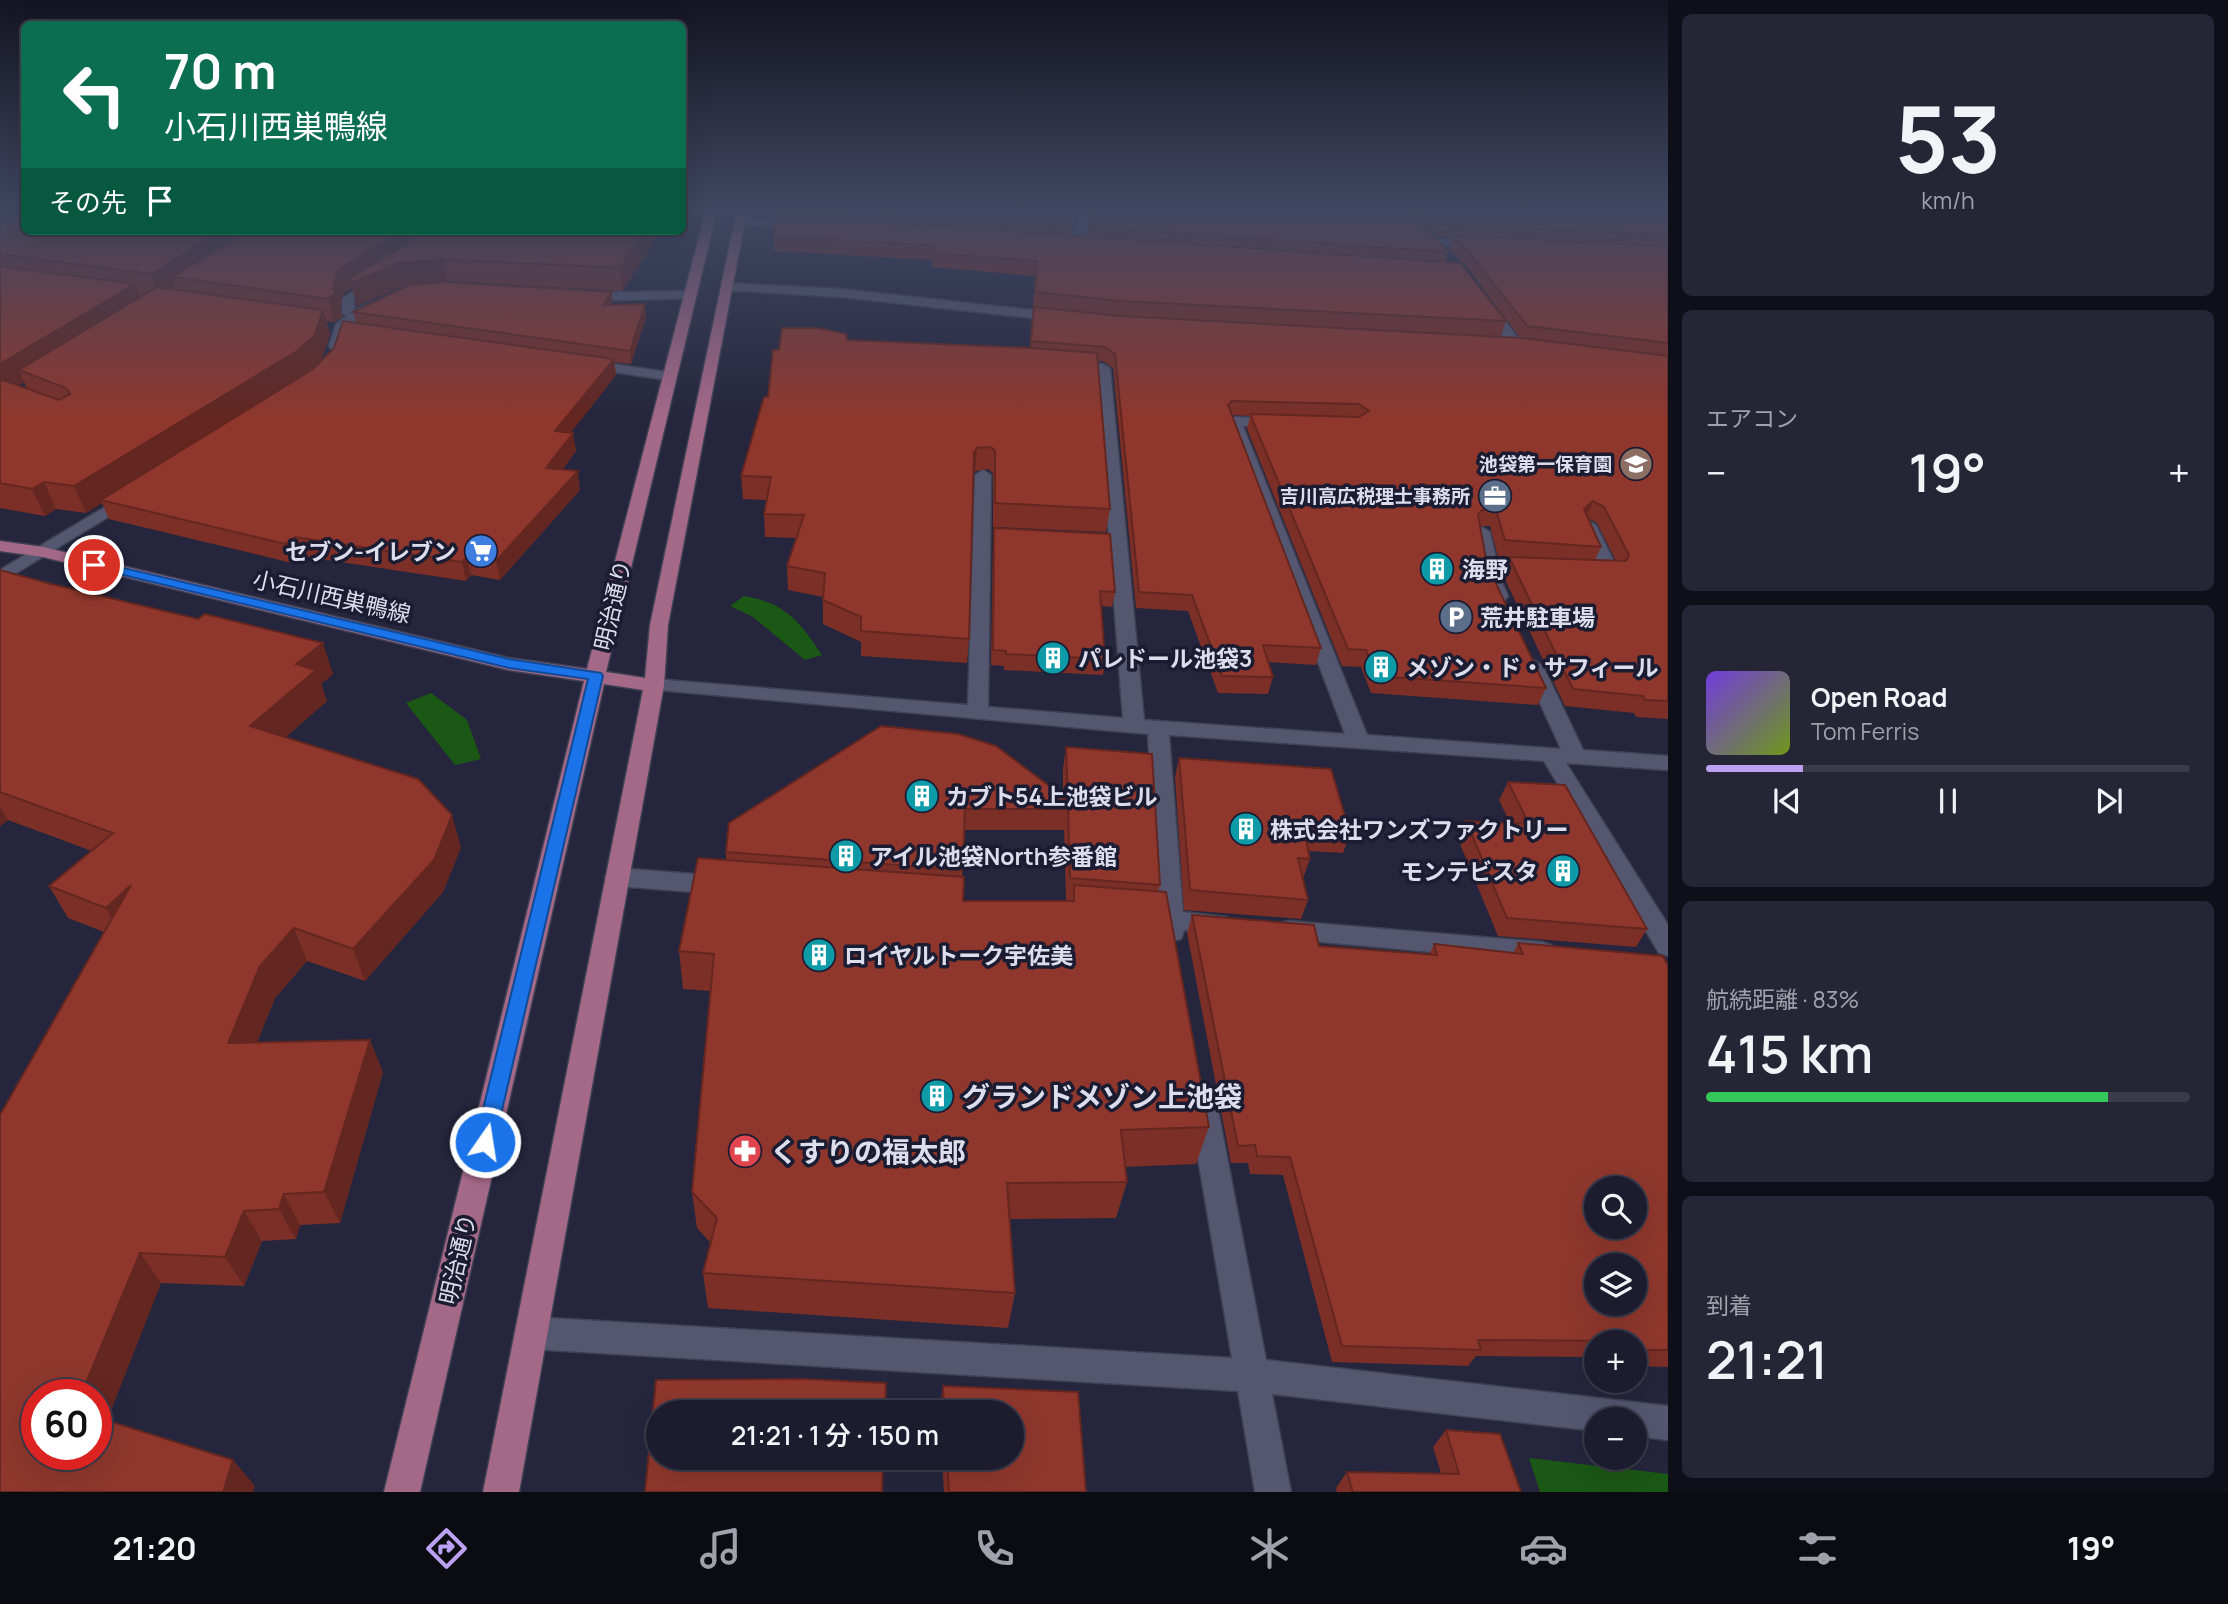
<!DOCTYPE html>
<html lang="ja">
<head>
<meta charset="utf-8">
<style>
	body { margin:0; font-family:Manrope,"Noto Sans JP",sans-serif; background:#252536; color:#f1f3f6; height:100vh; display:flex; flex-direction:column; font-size:26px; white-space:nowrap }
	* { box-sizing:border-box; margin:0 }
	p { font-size:23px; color:#a0a1aa }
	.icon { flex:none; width:38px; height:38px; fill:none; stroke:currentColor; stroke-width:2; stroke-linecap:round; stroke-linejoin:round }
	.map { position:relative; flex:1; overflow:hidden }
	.details { display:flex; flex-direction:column; gap:14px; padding:14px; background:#0f0f19; width:560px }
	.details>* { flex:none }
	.guide { position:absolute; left:21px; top:21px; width:665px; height:214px; border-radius:10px; box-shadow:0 7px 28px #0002,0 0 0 2px #3a3a4a; background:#0b6e4f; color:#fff; overflow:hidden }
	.fabs { position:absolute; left:1584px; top:1176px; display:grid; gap:14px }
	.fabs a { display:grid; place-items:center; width:63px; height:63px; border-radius:50%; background:#1c1c2e; box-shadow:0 7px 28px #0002,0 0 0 2px #3a3a4a; font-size:35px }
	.speed { position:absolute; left:21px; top:1379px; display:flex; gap:14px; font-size:35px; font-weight:700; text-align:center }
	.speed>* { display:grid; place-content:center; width:91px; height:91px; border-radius:50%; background:#1c1c2e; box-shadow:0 7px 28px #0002,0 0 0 2px #3a3a4a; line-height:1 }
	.speed .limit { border:10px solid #d22; background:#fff; color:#111 }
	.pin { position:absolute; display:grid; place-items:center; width:60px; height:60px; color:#fff; margin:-30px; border:4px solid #fff; border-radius:50%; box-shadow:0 2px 7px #0007 }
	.me { position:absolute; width:77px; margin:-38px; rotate:13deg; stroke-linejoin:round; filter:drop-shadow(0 0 5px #0008) }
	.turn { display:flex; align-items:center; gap:24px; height:147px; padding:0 28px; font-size:32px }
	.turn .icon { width:91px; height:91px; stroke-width:2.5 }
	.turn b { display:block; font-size:49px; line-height:60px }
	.then { display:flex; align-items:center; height:66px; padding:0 28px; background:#0003; gap:14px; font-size:26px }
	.big { font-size:52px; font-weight:600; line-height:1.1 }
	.details .card { flex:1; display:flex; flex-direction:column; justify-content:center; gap:10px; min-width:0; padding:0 24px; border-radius:10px; background:#252536 }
	.details .dial { align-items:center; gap:0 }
	.dial b { font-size:91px; line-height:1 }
	.song { display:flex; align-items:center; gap:21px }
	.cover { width:84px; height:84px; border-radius:10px; background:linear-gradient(135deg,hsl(260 70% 55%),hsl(80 70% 35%)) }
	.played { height:7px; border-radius:4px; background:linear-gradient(90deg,#bca0f2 20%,#3a3a4a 20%) }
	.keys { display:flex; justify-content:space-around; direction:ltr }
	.heat { display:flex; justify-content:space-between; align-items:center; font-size:38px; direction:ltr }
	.charge { height:10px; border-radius:5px; background:linear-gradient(90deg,#34c759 83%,#3a3a4a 0) }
	.trip { position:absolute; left:646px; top:1400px; width:378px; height:70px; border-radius:35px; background:#1c1c2e; box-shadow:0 7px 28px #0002,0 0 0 2px #3a3a4a; font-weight:600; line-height:70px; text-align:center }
	.dock { display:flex; height:112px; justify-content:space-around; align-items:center; background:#0b0b12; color:#a0a1aa }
	.dock .icon { width:49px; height:49px }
	.dock .current { color:#bca0f2 }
	.dock b { font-size:32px; color:#f1f3f6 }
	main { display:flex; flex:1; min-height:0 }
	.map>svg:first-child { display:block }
	.green { fill:#1b5715 }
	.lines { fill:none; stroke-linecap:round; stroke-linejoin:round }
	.minor-casing { stroke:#3f4153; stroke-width:3 }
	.major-casing { stroke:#3f4153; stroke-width:3 }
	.minor { fill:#555771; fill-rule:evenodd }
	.major { fill:#a56988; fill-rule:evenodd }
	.wall { fill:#7b2f27; fill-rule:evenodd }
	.shaded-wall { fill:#642620 }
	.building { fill:#8f372d; stroke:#642620; stroke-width:2; fill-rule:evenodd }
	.route { fill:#1a73e8; stroke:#114b97; stroke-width:2 }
	.labels { text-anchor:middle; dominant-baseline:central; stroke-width:7; stroke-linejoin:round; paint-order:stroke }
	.far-poi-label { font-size:19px; font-weight:bold; fill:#dcdeed; stroke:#1b1c32; text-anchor:end }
	.poi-label { font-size:23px; font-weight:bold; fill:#dcdeed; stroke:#1b1c32; text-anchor:start }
	.street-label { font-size:23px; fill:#dcdeed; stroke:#1b1c32 }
	.near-poi-label { font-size:28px; font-weight:bold; fill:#dcdeed; stroke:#1b1c32; text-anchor:start }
</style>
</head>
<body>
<main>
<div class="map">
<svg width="1668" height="1492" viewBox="0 0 1668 1492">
	<rect width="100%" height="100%" fill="#25263d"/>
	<!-- green -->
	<path class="green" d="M744,596C786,603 800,622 822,655L805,660L753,617L730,606Z
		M431,693L467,720L481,759L455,765L406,703Z
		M1529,1458L1668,1474V1492H1540Z"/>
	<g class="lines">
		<defs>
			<path id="minor" d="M1080,210H1090L1084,244L1078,247L1072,244Z
				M739,218L800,223L806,226L800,229L735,223V219Z
				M1432,239L1479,241L1485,244L1479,247L1428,244L1426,242Z
				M379,275L385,279L383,282L354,300V310L380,300L386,304L348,326L341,349H331L329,346L336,324L347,316L342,313V299Z
				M728,283L841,289L1060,313L1066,317L1060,321L841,297L724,290L722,287Z
				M690,291L694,292V298L584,301L578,297L584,293Z
				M1488,303L1492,304L1521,342V348H1511L1482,307Z
				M586,360L667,372L674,376L667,380L581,367L579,364Z
				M1069,361L1103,364L1110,368L1144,720L1345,734L1227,421L1234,417L1281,419L1283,422L1281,425L1276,426H1243L1367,735L1561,749L1523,666L1533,660L1543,666L1583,750L1668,756V770L1566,763L1668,925V956L1659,953L1544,761L1169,735L1183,912L1227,917L1230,924L1227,931L1218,933L1184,930L1181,939L1172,941L1163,939L1160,928L1137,925L1134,918L1137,911L1158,910L1148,734L647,689L644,685L647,681L654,679L968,705L975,475L983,470L991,475L988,707L1123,718L1096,372L1064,368L1062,365Z
				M130,492L138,497L136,500L0,583V570Z
				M1588,520L1596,525L1619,572L1616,576H1595L1586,571L1589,567L1598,566L1580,525Z
				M1482,527L1490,532L1501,580L1508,596L1505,600H1493L1483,580L1474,532Z
				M617,868L719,876L727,879L731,885L727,891L719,894L617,886L609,883L605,877L609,871Z
				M1289,921L1542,942L1551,945L1554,952L1551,959L1542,962L1289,939L1280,937L1277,930L1280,923Z
				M1203,1093L1213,1096L1217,1105L1266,1360L1668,1406V1440L1634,1436V1419H1596V1431L1272,1394L1291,1492H1255L1238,1391L531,1349L520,1344L515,1333L520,1322L531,1317L1232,1358L1189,1105L1193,1096Z"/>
			<path id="major" d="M706,210H717L606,672L645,678L650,625L737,210H747L668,625L664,685L519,1492H483L643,690L604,684L420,1492H384L584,681L509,670L43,557L0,551V541L43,547L509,658L587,669Z"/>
		</defs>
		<!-- minor casing -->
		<use href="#minor" class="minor-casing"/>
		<!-- major casing -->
		<use href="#major" class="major-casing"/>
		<!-- minor -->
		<use href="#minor" class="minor"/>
		<!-- major -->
		<use href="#major" class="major"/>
	</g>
	<!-- wall -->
	<path class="wall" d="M0,210L24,231H661L622,291L448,281L423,284L613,304L646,317L631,364L614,362L616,375L571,432L576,451L562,470L580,490L500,580L471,575L466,581L301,556L292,563L109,519L102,503L86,513L56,509L45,516L0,508ZM408,285L353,312L356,322L334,348L309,371L321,361L330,334L326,321L334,322L343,317L340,308L343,294L352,288L357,306L403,286ZM24,382L27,388L18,385Z
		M774,210H1077L1072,236L1087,237L1089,227L1448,252L1445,261L1506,321L1501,337L1520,338L1467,267L1449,249L1452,237L1436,236L1410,210H1668V719L1636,717L1634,713L1565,706L1502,573L1509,557H1498L1490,526H1480L1487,565L1546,688L1538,705L1371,693L1361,667L1342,666L1247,429L1250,416L1232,415L1321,648L1316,665L1268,662L1273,677L1268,694L1218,693L1188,611L1136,608L1113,368L1103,361H1097L1110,509L1106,532L993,527V474L989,469L975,471L974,473L969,639L967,663L861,656V642L823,624V597L788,590L787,566L796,538L765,537L764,514L767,500L743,499L741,476L768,397L847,340L1030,347L1035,276L932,267L933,260L774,251ZM1588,518L1597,523L1616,561L1595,560L1601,547Z
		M994,528L1115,592L1112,607L1101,606L1105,659L1103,675L1004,670V666L991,665L993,543Z
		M0,570L333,674L321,684L327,701L285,737L461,847L443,892L365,981L307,961L275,998L257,1042L383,1072L340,1223L300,1225L296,1239L262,1241L244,1286L161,1283L107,1420L255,1486L0,1492L104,932L68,918L49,886L92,851L8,820L0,826Z
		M1066,747L1160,885L1158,892L1209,1127L1196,1164L1125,1167L1127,1182L1116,1218L1009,1219L1015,1293L1008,1328L708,1308L703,1273L710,1242L697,1228L692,1192L710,991L683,989L679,951L726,860V852L729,823L1063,796V769ZM965,830H1064L1066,900L1071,901H963L962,877Z
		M1179,758L1350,833L1343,853L1309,851L1310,859L1303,878L1308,900L1301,919L1184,910L1175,777Z
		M1508,782L1647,929L1636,947L1498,936L1458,839L1466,821L1510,823L1499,800Z
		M1192,915L1319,946L1429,955L1434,944L1513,953L1518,943L1668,965V1367L1634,1366V1342H1596V1357L1476,1356L1468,1366L1332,1362L1283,1175L1250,1174L1248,1163H1231L1187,933Z
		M943,1386L1078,1392L1086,1492H944L942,1458H1012V1412H939Z
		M1446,1430L1521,1492H1337L1336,1488L1347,1472L1441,1473L1433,1447Z"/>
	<!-- shaded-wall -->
	<path class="shaded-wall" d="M0,210H20L24,222L0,232Z
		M1076,210H1077L1071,238L1072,226Z
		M221,231H261L173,277L176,286L159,297L151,274Z
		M402,231H441L398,263L443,259L448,281L403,286L357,306L352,288L343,294L340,308L343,317L334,322L328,299L337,271Z
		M645,231H661L622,291L620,268Z
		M135,284L143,308L19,370L24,382L0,396V364Z
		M612,292L613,305H603Z
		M645,304L646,317L631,364L630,351Z
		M323,310L330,334L321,361L304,376L101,500L102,503L86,513L74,486Z
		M614,359L616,375L558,449L555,431Z
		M573,433L576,451L549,486L546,468Z
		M977,448L975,471L972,475L974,452Z
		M578,471L580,490L500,580L496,561Z
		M44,482L56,509L45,516L32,489Z
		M1593,501L1586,517L1584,509Z
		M295,537L301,556L292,563L285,544Z
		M467,556L471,575L466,581L462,562Z
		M323,643L333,674L321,684L327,701L262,758L250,726L296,664Z
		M0,807L8,820L0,826Z
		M452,815L461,847L443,892L365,981L353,949Z
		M131,885L124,940L106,908Z
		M294,928L307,961L275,998L244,1075L228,1043L260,966Z
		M370,1040L383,1072L340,1223L324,1192Z
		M284,1194L300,1225L296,1239L279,1209Z
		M244,1211L262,1241L244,1286L225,1257Z
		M140,1253L161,1283L100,1438L96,1434V1395H81Z
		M233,1460L255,1486L253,1492H223Z"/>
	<!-- building -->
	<path class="building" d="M20,210H24V231H221L151,274L0,254V219L19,212Z
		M844,210H1076L1072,226Z
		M1092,210H1408L1448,252L1089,227Z
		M1426,210H1668V235L1440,224Z
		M774,215L1460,263L1506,321L1121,301L1035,292L1037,261L933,253L936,246L774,236Z
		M246,231H402L337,271L333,289L336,293L328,299L173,277Z
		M427,231H645L620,268L443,259L398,263L351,283V278Z
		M1453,236L1668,246V343L1527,326L1471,255Z
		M0,266L135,284L0,364Z
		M445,282L612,292L603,305L645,304L630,351L353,312L409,285Z
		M157,287L323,310L314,336L297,351L74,486L44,482L32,489L0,483V381L3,380L59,400L70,394L66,388L19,370Z
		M1034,307L1120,316L1521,338L1668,356V701L1645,700L1643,696L1573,689L1509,557L1626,561L1629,555L1604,507L1593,501L1584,509L1601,547L1505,540L1496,510H1482L1478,515L1487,565L1546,688L1377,676L1366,650L1348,649L1250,414L1359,417L1369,411L1359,404L1232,401L1228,405L1321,648L1263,645L1273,677L1222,676L1192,595L1139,592L1115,354L1105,347L1031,341Z
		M343,321L614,359L555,431L573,433L546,468L578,471L496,561L467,556L462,562L295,537L285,544L101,500L313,369L334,348Z
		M782,328H818L846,334L847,340L1031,348L1097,353L1110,509L995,503V451L991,447L977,448L974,452L969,639L861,631V617L823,600L825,573L787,566L804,515L764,514L771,477L741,476L764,397H768L773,350H779Z
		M994,528L1110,534L1115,592L1100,591L1105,659L1006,654V651L993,650Z
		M0,570L51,584L198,619L205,614L323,643L296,664L316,670L250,726L418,779L452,815L434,860L353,949L294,928L260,966L228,1043L370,1040L324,1192L284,1194L279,1209L244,1211L225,1257L140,1253L81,1395H37V1454H96V1417L233,1460L223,1492H0V1115L131,885L106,908L49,886L113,833L0,792Z
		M881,726L958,734L996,746L1068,800L1066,747L1152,754L1160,885L1070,878L1068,809H965L963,870L726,852L729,823Z
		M1179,758L1331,769L1350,833L1304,831L1310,859L1298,858L1308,900L1190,890Z
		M1508,782L1565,785L1647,929L1507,918L1466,821L1529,824Z
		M698,858L964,877L963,901H1074V885L1166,892L1209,1127L1121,1130L1127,1182L1007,1183L1015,1293L703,1273L717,1218L692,1192L714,954L679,951Z
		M1192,915L1314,925L1319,946L1437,955L1434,944L1523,954L1518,943L1663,956L1668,965V1350H1643L1640,1341L1478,1340L1481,1350L1342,1346L1290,1157L1257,1156L1255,1145L1238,1146ZM1596,1188H1634V1227H1596ZM1596,1265H1634V1304H1596Z
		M802,1379L886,1383L885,1412H658V1458H883L882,1492H645L656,1380Z
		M943,1386L1078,1392L1086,1492H949L947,1458H1012V1412H944Z
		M1446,1430L1500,1434L1521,1492H1353L1347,1472L1459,1474Z"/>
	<!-- sky -->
	<linearGradient id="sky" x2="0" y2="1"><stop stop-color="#141522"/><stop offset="0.5" stop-color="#404762"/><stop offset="1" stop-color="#404762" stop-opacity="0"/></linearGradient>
	<rect width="1668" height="419" fill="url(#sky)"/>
	<!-- route -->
	<path class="route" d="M94,561L509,659L601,673L603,676L493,1149L485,1152L478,1149L475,1142L588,679L509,668L90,567L88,565Z"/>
	<!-- icons -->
	<defs>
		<symbol id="school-disc" viewBox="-11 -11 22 22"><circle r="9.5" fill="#8d6e63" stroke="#1b1c32"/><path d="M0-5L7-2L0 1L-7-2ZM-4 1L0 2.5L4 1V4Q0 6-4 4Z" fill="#fff"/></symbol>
		<symbol id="office-disc" viewBox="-11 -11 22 22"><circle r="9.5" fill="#5c6f8a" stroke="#1b1c32"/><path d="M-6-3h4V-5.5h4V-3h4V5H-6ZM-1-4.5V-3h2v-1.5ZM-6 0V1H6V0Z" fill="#fff"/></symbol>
		<symbol id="supermarket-disc" viewBox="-11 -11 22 22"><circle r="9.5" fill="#3f7fe0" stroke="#1b1c32"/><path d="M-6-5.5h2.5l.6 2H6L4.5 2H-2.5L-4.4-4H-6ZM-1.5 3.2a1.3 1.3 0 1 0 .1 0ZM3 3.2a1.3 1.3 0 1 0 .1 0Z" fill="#fff"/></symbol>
		<symbol id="building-disc" viewBox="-11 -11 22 22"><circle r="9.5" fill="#0f9aa8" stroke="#1b1c32"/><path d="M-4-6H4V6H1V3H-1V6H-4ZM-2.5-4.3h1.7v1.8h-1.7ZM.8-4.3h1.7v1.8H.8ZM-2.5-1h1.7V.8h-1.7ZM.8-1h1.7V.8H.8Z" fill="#fff"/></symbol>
		<symbol id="parking-disc" viewBox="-11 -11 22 22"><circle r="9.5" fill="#5c6f8a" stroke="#1b1c32"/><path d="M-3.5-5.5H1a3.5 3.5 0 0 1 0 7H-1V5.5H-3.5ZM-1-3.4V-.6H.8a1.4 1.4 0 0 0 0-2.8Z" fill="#fff"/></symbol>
		<symbol id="pharmacy-disc" viewBox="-11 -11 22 22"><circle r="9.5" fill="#e0444e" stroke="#1b1c32"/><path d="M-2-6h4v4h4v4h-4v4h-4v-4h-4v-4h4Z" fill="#fff"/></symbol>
	</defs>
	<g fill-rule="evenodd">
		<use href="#school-disc" x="1617" y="445" width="38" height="38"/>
		<use href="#office-disc" x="1476" y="477" width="38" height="38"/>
		<use href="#supermarket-disc" x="462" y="532" width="38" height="38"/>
		<use href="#building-disc" x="1418" y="550" width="38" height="38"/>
		<use href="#parking-disc" x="1437" y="598" width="38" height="38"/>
		<use href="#building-disc" x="1034" y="639" width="38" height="38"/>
		<use href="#building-disc" x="1362" y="648" width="38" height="38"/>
		<use href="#building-disc" x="903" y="777" width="38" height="38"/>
		<use href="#building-disc" x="1227" y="810" width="38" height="38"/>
		<use href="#building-disc" x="827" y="837" width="38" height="38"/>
		<use href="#building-disc" x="1544" y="852" width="38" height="38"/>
		<use href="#building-disc" x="800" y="936" width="38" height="38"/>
		<use href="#building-disc" x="918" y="1077" width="38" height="38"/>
		<use href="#pharmacy-disc" x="726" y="1132" width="38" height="38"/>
	</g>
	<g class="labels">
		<!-- far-poi labels -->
		<g class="far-poi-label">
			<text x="1612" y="464">池袋第一保育園</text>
			<text x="1470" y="496">吉川高広税理士事務所</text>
		</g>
		<!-- poi labels -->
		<g class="poi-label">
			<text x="456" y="551" text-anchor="end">セブン-イレブン</text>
			<text x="1462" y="569">海野</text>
			<text x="1480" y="617">荒井駐車場</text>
			<text x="1078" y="658">パレドール池袋3</text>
			<text x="1406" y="667">メゾン・ド・サフィール</text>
			<text x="946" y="796">カブト54上池袋ビル</text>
			<text x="1270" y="829">株式会社ワンズファクトリー</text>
			<text x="870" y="856">アイル池袋North参番館</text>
			<text x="1538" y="871" text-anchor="end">モンテビスタ</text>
			<text x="844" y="955">ロイヤルトーク宇佐美</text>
		</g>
		<!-- street labels -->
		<g class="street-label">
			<text transform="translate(332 596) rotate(13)">小石川西巣鴨線</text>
			<text transform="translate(612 605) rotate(-77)">明治通り</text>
			<text transform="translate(457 1259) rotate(-77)">明治通り</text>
		</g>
		<!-- near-poi labels -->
		<g class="near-poi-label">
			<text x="962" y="1096">グランドメゾン上池袋</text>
			<text x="770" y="1151">くすりの福太郎</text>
		</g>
	</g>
</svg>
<div class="fabs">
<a><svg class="icon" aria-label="search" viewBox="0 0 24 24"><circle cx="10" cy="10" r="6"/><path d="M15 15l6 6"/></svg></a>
<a><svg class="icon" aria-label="layers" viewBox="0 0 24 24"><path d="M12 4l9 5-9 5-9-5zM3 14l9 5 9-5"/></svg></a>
<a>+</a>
<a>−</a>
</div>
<div class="speed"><div class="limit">60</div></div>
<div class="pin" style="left:94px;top:565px;background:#d93025"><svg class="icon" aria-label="arrive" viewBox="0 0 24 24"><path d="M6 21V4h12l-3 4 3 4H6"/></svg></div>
<svg class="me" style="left:485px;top:1142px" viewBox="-20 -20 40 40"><circle r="17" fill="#1a73e8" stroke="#fff" stroke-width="3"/><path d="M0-11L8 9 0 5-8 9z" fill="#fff"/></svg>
<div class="trip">21:21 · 1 分 · 150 m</div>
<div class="guide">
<div class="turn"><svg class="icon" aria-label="left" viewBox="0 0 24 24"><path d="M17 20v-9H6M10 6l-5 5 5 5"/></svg><div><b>70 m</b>小石川西巣鴨線</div></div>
<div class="then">その先<svg class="icon" aria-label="arrive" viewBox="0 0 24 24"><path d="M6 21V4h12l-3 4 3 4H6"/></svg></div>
</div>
</div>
<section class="details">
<div class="card dial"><b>53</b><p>km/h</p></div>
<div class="card"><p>エアコン</p>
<div class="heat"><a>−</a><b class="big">19°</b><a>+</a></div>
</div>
<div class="card">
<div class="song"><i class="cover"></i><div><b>Open Road</b><p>Tom Ferris</p></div></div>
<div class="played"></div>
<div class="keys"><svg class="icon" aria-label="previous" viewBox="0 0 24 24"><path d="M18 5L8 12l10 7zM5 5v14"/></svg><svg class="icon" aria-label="pause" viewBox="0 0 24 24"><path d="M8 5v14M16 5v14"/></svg><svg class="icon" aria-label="next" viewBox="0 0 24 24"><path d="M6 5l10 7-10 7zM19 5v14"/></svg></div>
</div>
<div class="card"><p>航続距離 · 83%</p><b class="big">415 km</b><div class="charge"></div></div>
<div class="card"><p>到着</p><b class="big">21:21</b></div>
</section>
</main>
<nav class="dock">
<b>21:20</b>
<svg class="icon current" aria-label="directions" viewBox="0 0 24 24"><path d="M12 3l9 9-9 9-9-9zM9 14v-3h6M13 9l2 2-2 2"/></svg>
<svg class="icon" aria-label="music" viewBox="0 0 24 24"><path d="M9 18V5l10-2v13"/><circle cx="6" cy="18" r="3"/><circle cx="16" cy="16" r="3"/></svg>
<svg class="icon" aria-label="phone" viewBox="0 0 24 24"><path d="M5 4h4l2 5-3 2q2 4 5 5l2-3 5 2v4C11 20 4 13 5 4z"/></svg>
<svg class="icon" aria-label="climate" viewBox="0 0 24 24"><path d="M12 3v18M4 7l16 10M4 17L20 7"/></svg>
<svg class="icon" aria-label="car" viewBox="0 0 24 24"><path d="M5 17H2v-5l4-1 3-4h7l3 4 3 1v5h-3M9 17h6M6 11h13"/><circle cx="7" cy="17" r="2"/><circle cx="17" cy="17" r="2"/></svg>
<svg class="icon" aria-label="filters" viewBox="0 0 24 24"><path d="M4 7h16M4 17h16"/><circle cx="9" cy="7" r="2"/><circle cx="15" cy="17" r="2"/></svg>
<b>19°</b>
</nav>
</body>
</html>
